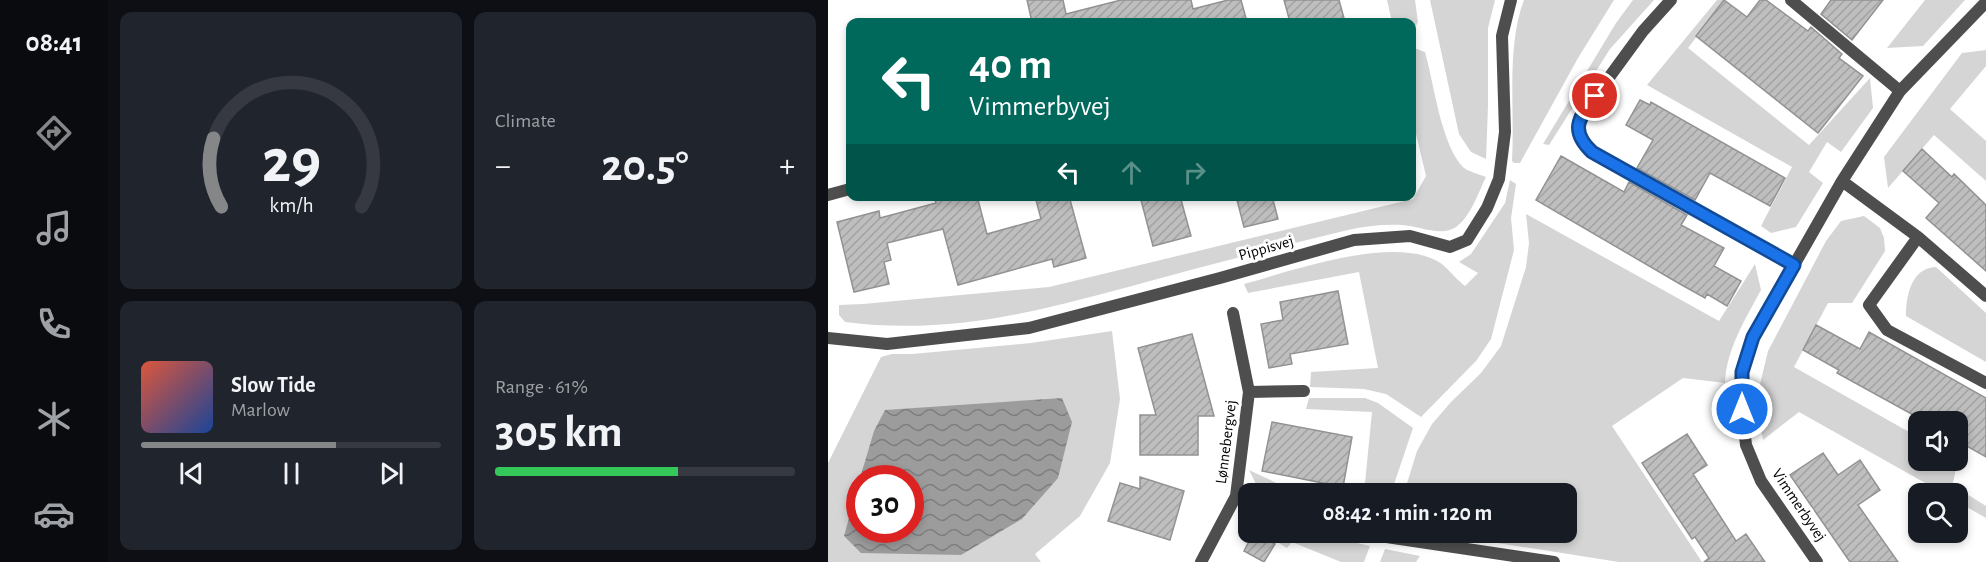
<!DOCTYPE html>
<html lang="en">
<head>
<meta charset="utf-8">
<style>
	body { margin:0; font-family:"Alegreya Sans",sans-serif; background:#20242c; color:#f1f3f6; height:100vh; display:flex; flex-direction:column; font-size:22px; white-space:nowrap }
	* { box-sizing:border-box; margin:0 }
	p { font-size:20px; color:#9ea1a6 }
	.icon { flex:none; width:33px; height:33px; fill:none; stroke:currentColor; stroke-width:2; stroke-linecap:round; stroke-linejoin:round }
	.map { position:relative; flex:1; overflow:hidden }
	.details { display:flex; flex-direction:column; gap:12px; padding:12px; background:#0d0f14; width:720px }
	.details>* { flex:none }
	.guide { position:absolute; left:18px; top:18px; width:570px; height:183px; border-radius:12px; box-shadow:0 3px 9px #0003; background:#00695c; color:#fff; overflow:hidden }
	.tools { position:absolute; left:1080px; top:411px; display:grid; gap:12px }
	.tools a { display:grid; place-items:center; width:60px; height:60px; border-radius:12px; background:#171b24; box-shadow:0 3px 9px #0003; font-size:30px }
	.speed { position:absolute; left:18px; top:465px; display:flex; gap:12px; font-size:30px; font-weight:700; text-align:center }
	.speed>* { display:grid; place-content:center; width:78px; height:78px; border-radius:50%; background:#171b24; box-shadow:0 3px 9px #0003; line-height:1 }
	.speed .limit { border:9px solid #d22; background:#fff; color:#111 }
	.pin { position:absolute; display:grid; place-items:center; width:51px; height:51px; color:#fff; margin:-26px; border:3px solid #fff; border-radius:50%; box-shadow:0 2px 6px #0007 }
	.me { position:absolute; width:66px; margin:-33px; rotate:0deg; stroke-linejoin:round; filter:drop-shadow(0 0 4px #0008) }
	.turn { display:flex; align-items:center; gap:21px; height:126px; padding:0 24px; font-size:27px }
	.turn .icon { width:78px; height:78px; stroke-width:2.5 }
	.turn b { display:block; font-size:42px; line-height:51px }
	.lanes { display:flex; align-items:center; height:57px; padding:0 24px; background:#0003; justify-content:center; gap:30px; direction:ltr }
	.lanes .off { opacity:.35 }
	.big { font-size:45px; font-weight:600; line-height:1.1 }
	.details .card { flex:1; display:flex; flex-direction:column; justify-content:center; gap:9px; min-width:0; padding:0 21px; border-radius:12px; background:#20242c }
	.details .dial { align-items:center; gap:0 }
	.dial svg { height:156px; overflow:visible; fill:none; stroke:#363941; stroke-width:7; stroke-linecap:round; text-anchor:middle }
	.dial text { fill:#f1f3f6; stroke:none }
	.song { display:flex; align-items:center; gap:18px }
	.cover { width:72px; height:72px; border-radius:9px; background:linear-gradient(135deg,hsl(10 70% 55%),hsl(220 70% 35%)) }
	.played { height:6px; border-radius:3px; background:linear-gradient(90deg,#858687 65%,#363941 65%) }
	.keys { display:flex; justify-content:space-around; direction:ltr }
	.heat { display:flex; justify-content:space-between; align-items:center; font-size:33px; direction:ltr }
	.charge { height:9px; border-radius:4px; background:linear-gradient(90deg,#34c759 61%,#363941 0) }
	.details .tiles { flex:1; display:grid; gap:12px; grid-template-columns:repeat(2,1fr) }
	.trip { position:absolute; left:410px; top:483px; width:339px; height:60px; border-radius:12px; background:#171b24; box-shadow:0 3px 9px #0003; font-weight:600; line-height:60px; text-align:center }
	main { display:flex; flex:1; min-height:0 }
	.tab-bar { display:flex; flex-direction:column; width:108px; justify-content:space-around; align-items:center; background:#090b0e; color:#9ea1a6 }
	.tab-bar .icon { width:42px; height:42px }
	.tab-bar .active { color:#858687 }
	.tab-bar b { font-size:27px; color:#f1f3f6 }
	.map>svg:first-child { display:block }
	.green { fill:#d5d5d5; fill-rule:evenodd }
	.water { fill:url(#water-waves) }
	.building { fill:url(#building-hatch); stroke:#929292; stroke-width:1.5 }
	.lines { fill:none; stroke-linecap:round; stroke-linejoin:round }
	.street { stroke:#4e4e4e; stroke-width:12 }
	.route-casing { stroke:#114b97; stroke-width:15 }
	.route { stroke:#1a73e8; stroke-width:10 }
	.labels { text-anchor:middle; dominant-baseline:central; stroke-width:6; stroke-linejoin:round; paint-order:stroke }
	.street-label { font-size:16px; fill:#000; stroke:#fff }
</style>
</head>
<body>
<main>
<nav class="tab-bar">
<b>08:41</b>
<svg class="icon active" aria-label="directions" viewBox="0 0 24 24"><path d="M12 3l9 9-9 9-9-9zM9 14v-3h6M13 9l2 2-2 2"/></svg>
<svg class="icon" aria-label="music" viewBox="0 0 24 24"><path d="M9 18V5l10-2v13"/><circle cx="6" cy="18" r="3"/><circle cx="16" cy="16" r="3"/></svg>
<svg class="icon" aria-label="phone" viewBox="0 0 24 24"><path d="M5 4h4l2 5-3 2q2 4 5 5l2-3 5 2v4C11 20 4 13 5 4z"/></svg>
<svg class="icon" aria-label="climate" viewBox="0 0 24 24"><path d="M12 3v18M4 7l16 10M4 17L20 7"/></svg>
<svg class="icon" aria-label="car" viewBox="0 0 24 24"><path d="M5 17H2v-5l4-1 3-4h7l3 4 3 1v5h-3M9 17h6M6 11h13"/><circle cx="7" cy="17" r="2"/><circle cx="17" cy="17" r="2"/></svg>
</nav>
<section class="details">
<div class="tiles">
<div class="card dial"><svg viewBox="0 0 100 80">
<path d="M14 69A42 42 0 1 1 86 69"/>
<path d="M14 69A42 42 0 0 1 10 34" stroke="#858687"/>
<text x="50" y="56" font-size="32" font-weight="700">29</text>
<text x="50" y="72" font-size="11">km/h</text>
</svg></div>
<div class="card"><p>Climate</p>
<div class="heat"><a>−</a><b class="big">20.5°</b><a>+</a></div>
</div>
<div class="card">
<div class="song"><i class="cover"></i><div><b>Slow Tide</b><p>Marlow</p></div></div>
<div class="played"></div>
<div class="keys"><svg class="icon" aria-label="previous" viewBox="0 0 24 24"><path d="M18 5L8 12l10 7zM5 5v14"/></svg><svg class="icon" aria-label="pause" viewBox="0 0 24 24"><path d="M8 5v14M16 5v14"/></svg><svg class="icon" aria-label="next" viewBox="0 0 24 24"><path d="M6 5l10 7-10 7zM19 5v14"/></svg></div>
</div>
<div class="card"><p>Range · 61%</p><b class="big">305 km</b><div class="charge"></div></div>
</div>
</section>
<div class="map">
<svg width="1158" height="562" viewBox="0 0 1158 562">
	<defs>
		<pattern id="water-waves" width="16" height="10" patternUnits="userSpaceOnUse" patternTransform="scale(1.5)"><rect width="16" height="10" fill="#9c9c9c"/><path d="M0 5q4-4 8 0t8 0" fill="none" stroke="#7d7d7d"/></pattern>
		<pattern id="building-hatch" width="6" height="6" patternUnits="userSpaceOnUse" patternTransform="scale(1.5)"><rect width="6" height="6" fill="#bebebe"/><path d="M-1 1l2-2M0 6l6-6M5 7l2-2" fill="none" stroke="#a2a2a2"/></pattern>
	</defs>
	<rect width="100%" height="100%" fill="#fff"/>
	<!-- green -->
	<path class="green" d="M559,0H587L590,22L584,33V22H564Z
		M602,0H667L660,28V106L658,159L643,152L631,134Z
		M696,0H786L750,58L692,163H686L684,161C687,110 678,47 696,0Z
		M805,0H826L782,49L721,145L715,144L788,23Z
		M889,0H897L860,48L981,145L1042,78L1045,108L1013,152L999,142L981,172L995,183L968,227L943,233L933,226L964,167L819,85Z
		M1097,0H1137L1095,46L1059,48Z
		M586,48L597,52C606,83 613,146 636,168C642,172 651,174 658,177C651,191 642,218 628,227C613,237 591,226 574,225C557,224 537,226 520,230C454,246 388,263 322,281C219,309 126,336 17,322L11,315V305L35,304L221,287L585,199L598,176L584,117V49Z
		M1158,50V66L1122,109L1158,141V181L1106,135L1060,188L1056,157L1134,53Z
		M682,180L688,184L683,218L686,250L663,339L648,361L593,417L558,394L536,389L482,387L483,372L550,368L531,272L420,293L416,284C464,271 569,233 614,264C622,271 629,280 637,286L650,273L631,262L643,254L677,203Z
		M698,214L891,321L927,264L933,290C918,318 898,350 897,383L855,378L784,426L874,562H791L606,533L738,532V494L576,493L589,451L604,424L623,402L653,373L673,346L698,267L701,243Z
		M1036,216L1052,228L1056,238L1057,251L1024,303H1000L966,367L1090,437V460H1130V459L1125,483L1134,491L1158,506V518L1130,502V494L1115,493L971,412L935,440L928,401L940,351L998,241L1013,221Z
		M1108,267L1158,313V362L1078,316C1078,296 1083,268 1108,267Z
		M284,331L292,399L282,463L252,516L207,554L213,562H0V463L53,357L64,354H84L203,343ZM32,478H82V530H32Z
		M481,398H537L550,403L585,428L563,493H536L544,412L478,409Z
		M421,470L455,486L488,493H440L430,488Z
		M435,533H485L542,546L536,562H513L464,542L459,548Z
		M557,549L592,556L588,562H552Z"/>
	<!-- water -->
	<path class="water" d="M234,398L244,422L230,478L194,519L133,555L33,553L16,536L31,482L32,530H82V478H32L46,431L57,410Z"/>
	<!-- building -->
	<path class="building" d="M199,0H235L238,14L293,0H363L365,9L400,0H413L419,22H204Z
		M456,0H511L517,22H462Z
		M896,0L919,17L932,0H938L980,31L983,27L1014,54L1011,58L1035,76L990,133L868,36Z
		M1003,0H1055L1024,40L993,14Z
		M812,100L822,105L823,102L957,178L942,206L882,173L867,200L809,168L825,140L798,125Z
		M1094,149L1124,177L1126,174L1158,205V271L1098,218L1111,203L1075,171Z
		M733,156L796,192L801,182L859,215L853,225L896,248L886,266L913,281L899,306L879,294L877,298L852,284L708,200Z
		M106,196H149L159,234L213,219L207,196H241L258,258L226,267L224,259L130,285L115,229L59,243L63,260L56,262L61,284L26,292L9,222L51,211L52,218L108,203Z
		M312,196H352L363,236L325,246Z
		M408,196H444L450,219L416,227Z
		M510,291L520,344L462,354L464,364L441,368L433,324L455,320L452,302Z
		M988,325L1032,349L1041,332L1158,398V457L1130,441V422H1098L1009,373L1011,370L975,350Z
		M364,334L386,416H370V455H312V415H328L310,348Z
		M444,422L524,437L515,487L434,471Z
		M859,434L879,465L865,474L908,541L918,534L937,562H876L881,558L867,537L864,539L814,463Z
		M995,453L1010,475L1032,460L1052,490L1030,505L1070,562H1022L962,475Z
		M312,477L356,491L342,540L280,521L292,483L312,489Z
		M426,532L447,544L436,562L416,551Z"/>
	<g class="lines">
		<!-- street -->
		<path class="street" d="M843,0L815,31L755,113C748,130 751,139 764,152L966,265
			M963,0L1072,91
			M1014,181L1090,237L1158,296
			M0,195L22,189
			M1090,237L1041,305L1059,330L1158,383
			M0,338L59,344L201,328L392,278L526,240L582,236L622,247L639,240L659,208L671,179L677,132L674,36L683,0
			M421,392L476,391
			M408,496L420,500
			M525,532L726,562
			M373,562L408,496L421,392L405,313
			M989,562L933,481L918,445L914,409V372L925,337L1014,181L1072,91L1158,2"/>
	</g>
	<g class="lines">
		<defs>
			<path id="route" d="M767,96C751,118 741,130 764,152L966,265L925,337L914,372V409"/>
		</defs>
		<!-- route casing -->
		<use href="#route" class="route-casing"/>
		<!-- route -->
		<use href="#route" class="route"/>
	</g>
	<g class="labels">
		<!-- street labels -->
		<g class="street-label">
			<text transform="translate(438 248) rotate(-16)">Pippisvej</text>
			<text transform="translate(398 442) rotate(-83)">Lønnebergvej</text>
			<text transform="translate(971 505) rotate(56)">Vimmerbyvej</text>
		</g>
	</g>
</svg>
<div class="tools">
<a><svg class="icon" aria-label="sound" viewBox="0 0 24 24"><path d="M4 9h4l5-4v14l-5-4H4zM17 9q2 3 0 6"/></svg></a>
<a><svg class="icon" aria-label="search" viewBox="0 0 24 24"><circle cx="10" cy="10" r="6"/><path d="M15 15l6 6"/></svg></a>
</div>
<div class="speed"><div class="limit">30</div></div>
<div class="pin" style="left:767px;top:96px;background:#d93025"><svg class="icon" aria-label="arrive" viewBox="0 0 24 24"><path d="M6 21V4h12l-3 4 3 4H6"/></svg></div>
<svg class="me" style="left:914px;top:409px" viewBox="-20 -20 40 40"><circle r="17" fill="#1a73e8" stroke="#fff" stroke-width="3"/><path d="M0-11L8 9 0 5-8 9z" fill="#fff"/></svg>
<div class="trip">08:42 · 1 min · 120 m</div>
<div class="guide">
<div class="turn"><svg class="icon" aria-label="left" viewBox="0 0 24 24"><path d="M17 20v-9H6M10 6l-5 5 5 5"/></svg><div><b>40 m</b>Vimmerbyvej</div></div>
<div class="lanes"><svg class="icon" aria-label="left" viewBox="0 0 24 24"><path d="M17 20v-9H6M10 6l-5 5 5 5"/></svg><svg class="icon off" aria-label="ahead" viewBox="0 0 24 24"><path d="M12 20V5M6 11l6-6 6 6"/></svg><svg class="icon off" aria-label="right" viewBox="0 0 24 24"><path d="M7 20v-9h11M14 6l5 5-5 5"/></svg></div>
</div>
</div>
</main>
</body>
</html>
